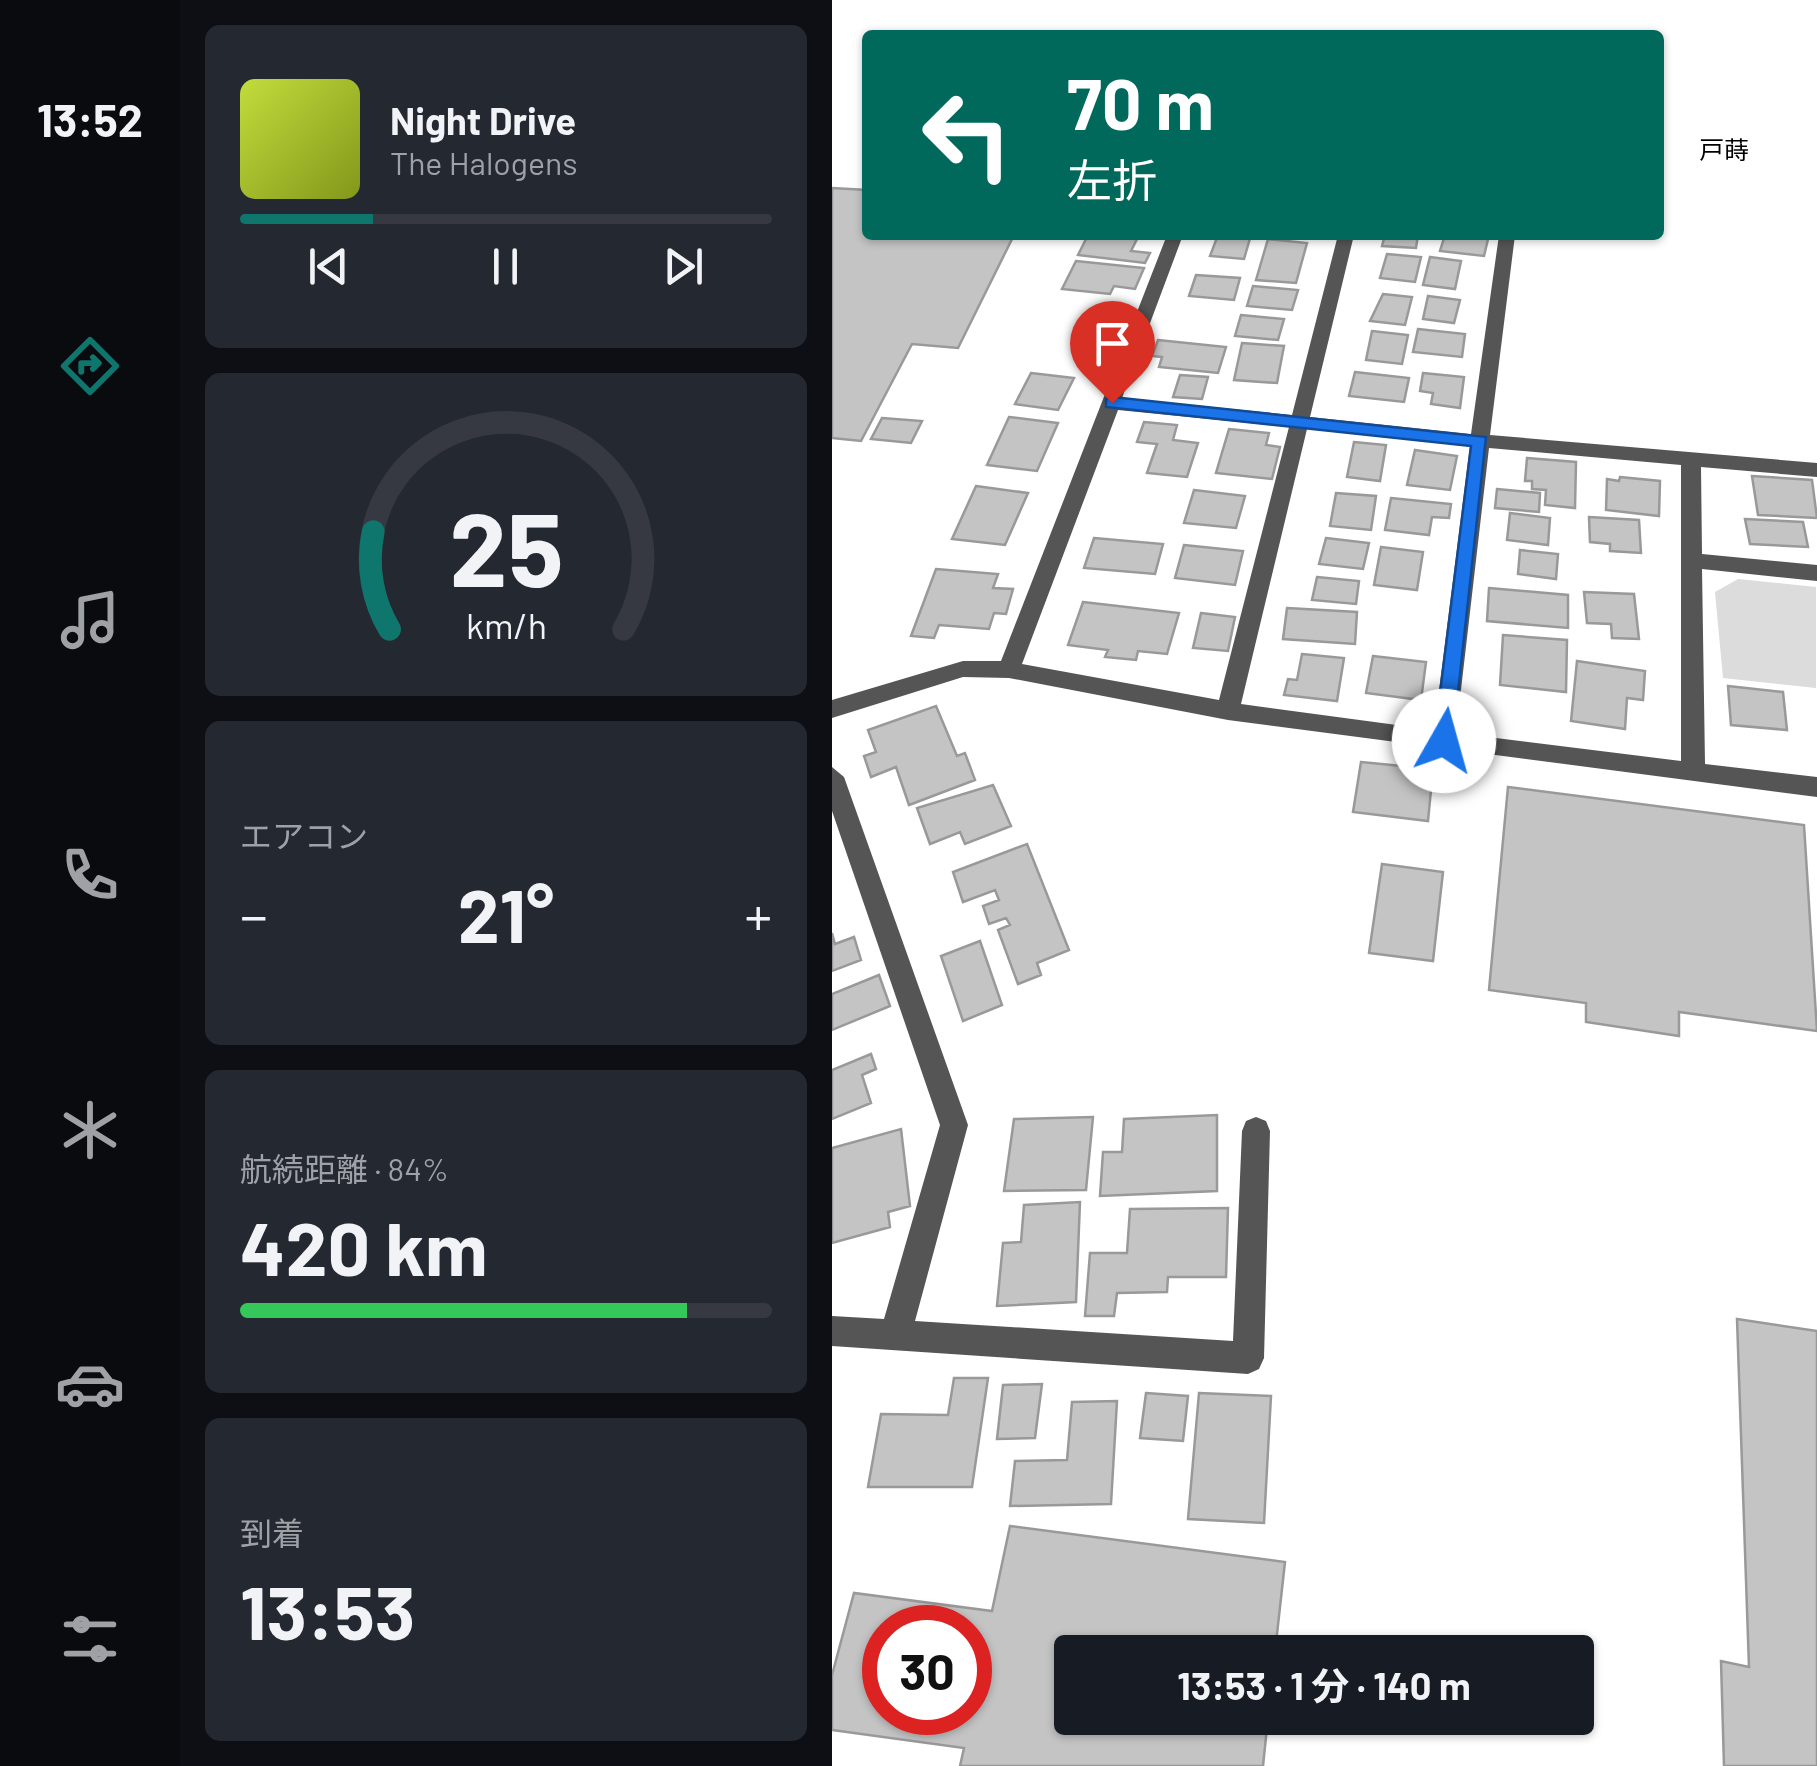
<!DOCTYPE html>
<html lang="ja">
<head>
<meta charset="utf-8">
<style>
	body { margin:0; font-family:Barlow,"Noto Sans JP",sans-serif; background:#242831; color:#f1f3f6; height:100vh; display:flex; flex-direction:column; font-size:38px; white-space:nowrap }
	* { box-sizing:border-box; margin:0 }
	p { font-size:32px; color:#9ea1a6 }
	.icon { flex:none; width:55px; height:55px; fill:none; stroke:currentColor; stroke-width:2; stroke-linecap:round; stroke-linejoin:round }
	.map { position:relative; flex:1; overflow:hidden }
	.side { display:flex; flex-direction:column; gap:25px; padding:25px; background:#0d0f14; width:652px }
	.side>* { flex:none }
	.top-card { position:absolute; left:30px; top:30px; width:802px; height:210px; border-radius:10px; box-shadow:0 2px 8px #0004; background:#00695c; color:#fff; overflow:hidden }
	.speed { position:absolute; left:30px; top:1605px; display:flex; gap:20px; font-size:50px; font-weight:700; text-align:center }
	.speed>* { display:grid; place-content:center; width:130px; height:130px; border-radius:50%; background:#171b24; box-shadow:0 2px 8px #0004; line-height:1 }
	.speed .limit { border:15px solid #d22; background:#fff; color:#111 }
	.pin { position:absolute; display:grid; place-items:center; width:85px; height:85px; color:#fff; margin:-102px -42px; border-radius:50% 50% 50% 0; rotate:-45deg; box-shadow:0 0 10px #0007 }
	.pin .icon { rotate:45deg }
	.me { position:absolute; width:110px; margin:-55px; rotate:7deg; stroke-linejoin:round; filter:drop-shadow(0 0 8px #0008) }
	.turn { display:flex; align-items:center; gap:35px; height:210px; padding:0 40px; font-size:45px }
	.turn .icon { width:130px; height:130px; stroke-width:2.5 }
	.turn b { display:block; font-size:70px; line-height:85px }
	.big { font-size:75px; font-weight:700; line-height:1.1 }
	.side .tile { flex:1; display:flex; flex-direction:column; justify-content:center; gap:15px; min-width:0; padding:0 35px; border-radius:15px; background:#242831 }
	.side .dial { align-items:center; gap:0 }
	.dial svg { height:260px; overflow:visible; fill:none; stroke:#363941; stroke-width:7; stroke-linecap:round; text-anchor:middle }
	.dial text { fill:#f1f3f6; stroke:none }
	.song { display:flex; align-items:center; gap:30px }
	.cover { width:120px; height:120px; border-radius:15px; background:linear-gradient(135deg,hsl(70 70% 55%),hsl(70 70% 35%)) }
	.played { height:10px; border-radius:5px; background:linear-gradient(90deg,#0f766e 25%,#363941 25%) }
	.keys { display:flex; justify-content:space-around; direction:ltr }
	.heat { display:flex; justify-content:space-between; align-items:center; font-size:55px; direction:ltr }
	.charge { height:15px; border-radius:8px; background:linear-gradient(90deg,#34c759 84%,#363941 0) }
	.trip { position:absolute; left:222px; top:1635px; width:540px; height:100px; border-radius:10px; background:#171b24; box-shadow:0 2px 8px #0004; font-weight:700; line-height:100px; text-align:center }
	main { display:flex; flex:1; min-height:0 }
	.dock { display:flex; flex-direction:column; width:180px; justify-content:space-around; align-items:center; background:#090b0e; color:#9ea1a6 }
	.dock .icon { width:70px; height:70px }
	.dock .current { color:#0f766e }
	.dock b { font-size:45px; color:#f1f3f6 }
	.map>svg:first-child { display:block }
	.green { fill:#dcdcdc }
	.building { fill:#c4c4c4; stroke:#999; stroke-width:2.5; fill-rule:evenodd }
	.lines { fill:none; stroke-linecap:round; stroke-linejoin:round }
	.minor { fill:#555; fill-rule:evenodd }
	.route { fill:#1a73e8; stroke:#114b97; stroke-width:2.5 }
	.labels { text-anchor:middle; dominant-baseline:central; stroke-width:10; stroke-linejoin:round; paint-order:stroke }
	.far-quarter-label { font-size:25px; fill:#000; stroke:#fff }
</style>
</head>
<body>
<main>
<nav class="dock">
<b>13:52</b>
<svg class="icon current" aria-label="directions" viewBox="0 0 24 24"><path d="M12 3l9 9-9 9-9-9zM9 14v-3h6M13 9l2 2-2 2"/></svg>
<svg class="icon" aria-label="music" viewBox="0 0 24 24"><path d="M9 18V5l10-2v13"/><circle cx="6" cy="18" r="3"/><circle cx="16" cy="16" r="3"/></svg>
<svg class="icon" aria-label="phone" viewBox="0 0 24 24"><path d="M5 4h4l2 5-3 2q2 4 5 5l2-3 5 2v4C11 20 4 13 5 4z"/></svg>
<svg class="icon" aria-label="climate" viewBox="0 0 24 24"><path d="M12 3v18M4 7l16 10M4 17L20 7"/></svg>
<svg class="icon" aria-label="car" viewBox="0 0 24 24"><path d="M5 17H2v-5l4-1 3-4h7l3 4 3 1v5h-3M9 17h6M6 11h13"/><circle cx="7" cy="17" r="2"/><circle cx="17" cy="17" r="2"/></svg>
<svg class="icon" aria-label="filters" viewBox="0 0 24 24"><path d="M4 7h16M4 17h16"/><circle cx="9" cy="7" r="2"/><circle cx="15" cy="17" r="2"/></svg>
</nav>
<section class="side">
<div class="tile">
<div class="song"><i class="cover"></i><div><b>Night Drive</b><p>The Halogens</p></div></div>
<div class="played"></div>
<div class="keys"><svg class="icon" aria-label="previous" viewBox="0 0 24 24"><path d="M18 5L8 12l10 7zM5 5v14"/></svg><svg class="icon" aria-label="pause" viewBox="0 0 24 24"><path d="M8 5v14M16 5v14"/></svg><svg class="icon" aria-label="next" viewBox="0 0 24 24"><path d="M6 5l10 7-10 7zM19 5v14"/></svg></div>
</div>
<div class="tile dial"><svg viewBox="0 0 100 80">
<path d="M14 69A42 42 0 1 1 86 69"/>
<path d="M14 69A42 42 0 0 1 9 39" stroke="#0f766e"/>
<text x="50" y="56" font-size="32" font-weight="700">25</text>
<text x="50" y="72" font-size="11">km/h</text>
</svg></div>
<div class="tile"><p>エアコン</p>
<div class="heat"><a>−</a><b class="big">21°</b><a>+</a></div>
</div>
<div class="tile"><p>航続距離 · 84%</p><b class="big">420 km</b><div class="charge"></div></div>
<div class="tile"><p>到着</p><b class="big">13:53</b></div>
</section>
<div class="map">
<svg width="985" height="1766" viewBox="0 0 985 1766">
	<rect width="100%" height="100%" fill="#fff"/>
	<!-- green -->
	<path class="green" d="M906,579L984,587V688L891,678L883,592Z"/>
	<!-- building -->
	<path class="building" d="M0,188L35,190V235H182L126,348L80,344L29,441L0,438Z
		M256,235L305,239L299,251L318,253L313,263L246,255Z
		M386,235H419L412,259L378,256Z
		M553,235H586L584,248L550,246Z
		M613,235H657L652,256L608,251Z
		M436,239L475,243L464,283L424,280Z
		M555,254L589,257L583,282L548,278Z
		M598,257L629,261L623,289L591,285Z
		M244,261L312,268L303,289L282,286L278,294L230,289Z
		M364,275L408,278L402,300L357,296Z
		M421,286L466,290L460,310L415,306Z
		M551,294L580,297L573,325L538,321Z
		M596,296L628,300L622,323L591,319Z
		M409,315L452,319L446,340L403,336Z
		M586,329L633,334L630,357L581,352Z
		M540,331L576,335L570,364L534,360Z
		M326,340L394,347L386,373L327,367L330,357L320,356Z
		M410,343L452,346L445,383L402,380Z
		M523,372L577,378L572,402L517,396Z
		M199,373L242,378L226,410L183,404Z
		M591,373L632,377L628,408L599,404L601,393L588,391Z
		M348,375L376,377L370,399L341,397Z
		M177,417L226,423L205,471L155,465Z
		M50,418L90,421L79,443L39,439Z
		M312,422L345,425L341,440L366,443L355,477L315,473L325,444L305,442Z
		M397,429L437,433L434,445L448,447L440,479L384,473Z
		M522,442L554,445L548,481L515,477Z
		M583,450L625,456L618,490L575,485Z
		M695,458L744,462L743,508L713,505L714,490L700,489V481H693Z
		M920,476L980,480L985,518L926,515Z
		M788,477L828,481L827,516L774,510L775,479L787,481Z
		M144,486L196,493L173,545L120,539Z
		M665,489L708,493L707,512L663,508Z
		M362,490L413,496L404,528L352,523Z
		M504,493L544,496L539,530L498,526Z
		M559,498L619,504L617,518L600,517L597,535L553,530Z
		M678,513L718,518L716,545L675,540Z
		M757,517L807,520L809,553L778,551V544L758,542Z
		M913,519L971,522L976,547L918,544Z
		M262,538L331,544L323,574L252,568Z
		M494,538L537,543L531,569L487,564Z
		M352,545L411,551L403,585L343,578Z
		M549,547L591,552L585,590L542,585Z
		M688,550L726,554L724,579L686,574Z
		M104,569L166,574L161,588L181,589L174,614L162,613L157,629L107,625L102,638L79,636Z
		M485,577L527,581L524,604L480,600Z
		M657,588L736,595V628L655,621Z
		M752,592L802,594L807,639L780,638L779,624L755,623Z
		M251,602L347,613L335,654L306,651L304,660L273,657L276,650L236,645Z
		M455,608L525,612L523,644L451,639Z
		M369,613L403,617L396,651L361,648Z
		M671,635L735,640L734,692L668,685Z
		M470,654L512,658L505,701L452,695L456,679L465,680Z
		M541,656L594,662L589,700L534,693Z
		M745,661L813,671L811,700L795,698L793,729L739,721Z
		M896,686L951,692L955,730L899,725Z
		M104,706L125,756L133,753L143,780L77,805L64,767L39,777L32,756L44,752L36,730Z
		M529,762L601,769L596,821L521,812Z
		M161,785L179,826L133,844L128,832L98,844L85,808Z
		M676,787L972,825L985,1031L847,1012V1036L754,1022V1003L657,990Z
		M195,844L237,950L205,963L209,975L186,984L166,930L178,925L174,918L157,924L151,906L167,900L163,890L131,902L121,872Z
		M550,864L611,872L601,961L537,953Z
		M0,933L3,944L22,937L29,960L0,971Z
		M148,941L170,1005L131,1021L109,956Z
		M47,975L58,1006L0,1030V994Z
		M39,1054L44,1069L30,1075L39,1103L0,1119V1070Z
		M385,1115V1191L268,1196L271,1152H290L292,1119Z
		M261,1117L254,1190L172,1191L182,1119Z
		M69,1129L78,1206L56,1212L58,1227L0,1243V1148Z
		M248,1202L244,1302L165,1306L171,1243L189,1242L192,1205Z
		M396,1208L394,1277H336L335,1292L285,1293L282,1316H253L258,1253H295L298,1209Z
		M905,1319L985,1331V1766H892L889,1661L917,1667Z
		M122,1378H156L140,1487H36L49,1414L116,1415Z
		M210,1384L203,1438L165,1439L171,1385Z
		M314,1393L356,1396L351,1441L308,1438Z
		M367,1393L439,1396L432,1523L356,1519Z
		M285,1401L279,1504L178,1506L183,1461L235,1460L240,1402Z
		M178,1526L453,1562L443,1652H240V1718H436L431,1766H128L132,1748L0,1730V1675L22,1593L160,1611ZM52,1628H138V1712H52Z"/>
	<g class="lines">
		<!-- minor -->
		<path class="minor" d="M335,235H351L290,398L460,415L506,235H522L478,417L639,434L667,235H683L658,435L985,463V477L869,467L870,554L985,565V581L870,569L873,764L985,777V797L396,720L177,678L131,677L0,718V700L131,661H169ZM286,410L457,427L387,700L190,664ZM475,429L638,446L602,730L409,704ZM657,448L849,465V761L624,733Z
			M0,767L12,777L136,1125L83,1321L401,1341L410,1131L414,1121L424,1117L434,1121L438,1131L432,1358L427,1369L416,1374L0,1346V1316L52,1319L108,1125L0,811Z"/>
	</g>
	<!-- route -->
	<path class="route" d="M280,397L654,437L620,747H605L602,741L639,446L274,407V399Z"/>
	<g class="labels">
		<!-- far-quarter labels -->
		<g class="far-quarter-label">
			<text x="892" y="149">戸蒔</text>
		</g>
	</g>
</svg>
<div class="speed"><div class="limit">30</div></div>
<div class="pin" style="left:280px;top:403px;background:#d93025"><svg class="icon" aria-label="arrive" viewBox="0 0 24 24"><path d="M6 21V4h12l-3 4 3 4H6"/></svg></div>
<svg class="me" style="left:612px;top:741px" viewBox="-20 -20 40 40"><circle r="19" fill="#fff"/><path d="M0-13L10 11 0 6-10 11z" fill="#1a73e8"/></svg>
<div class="trip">13:53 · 1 分 · 140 m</div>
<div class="top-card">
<div class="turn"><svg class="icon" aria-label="left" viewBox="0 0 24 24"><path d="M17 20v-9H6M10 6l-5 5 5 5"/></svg><div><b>70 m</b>左折</div></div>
</div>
</div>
</main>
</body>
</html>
